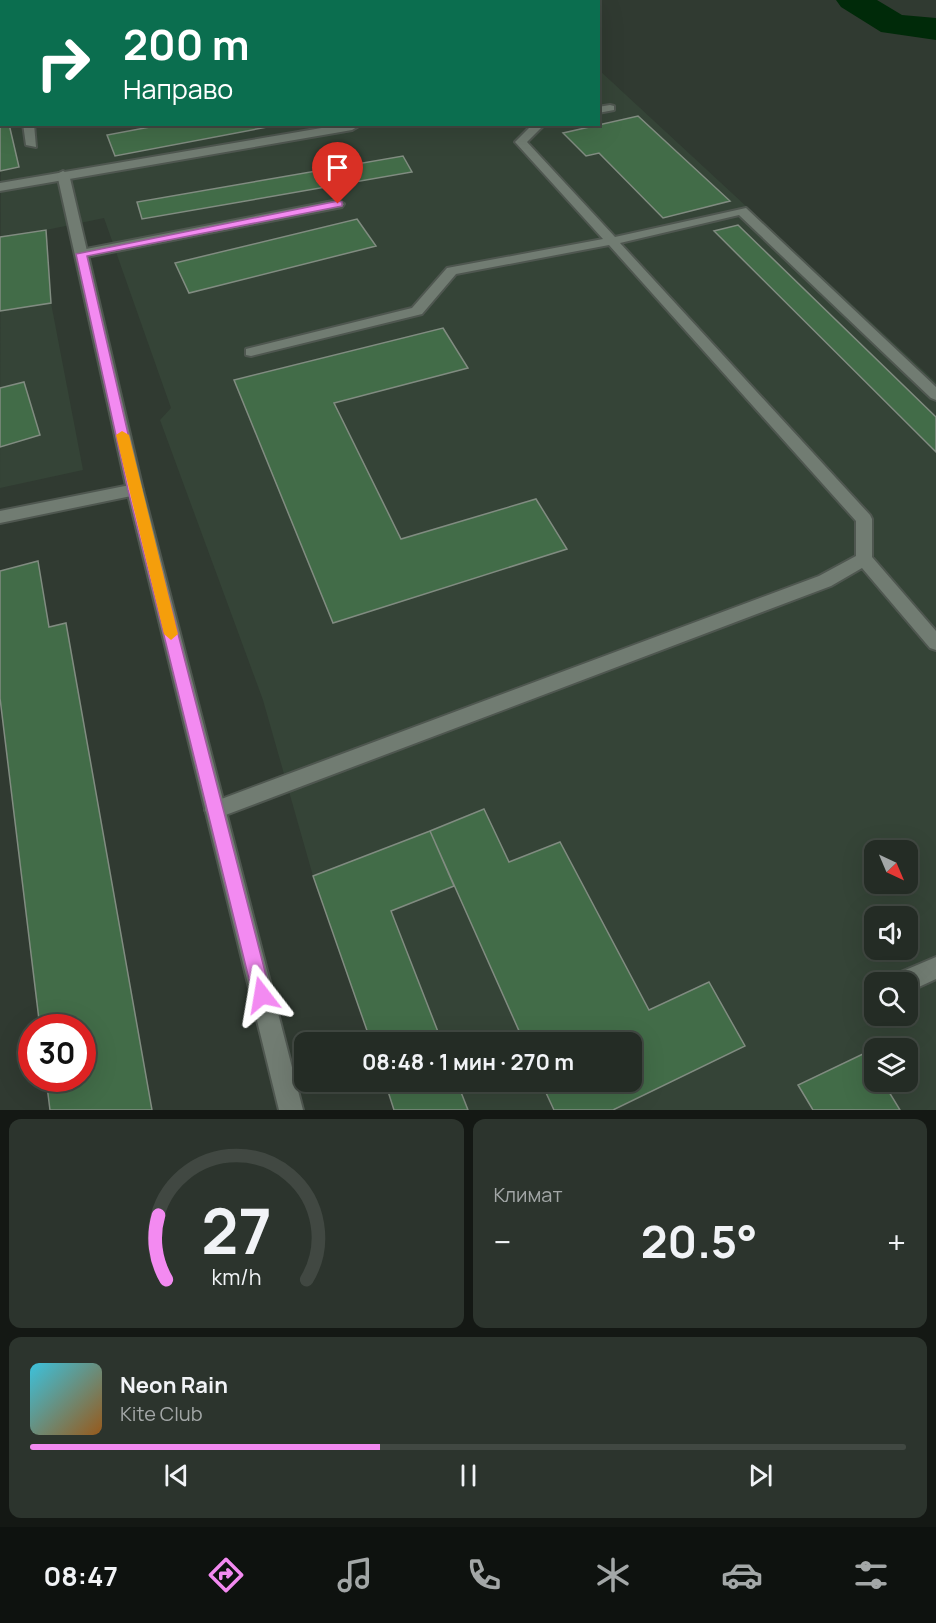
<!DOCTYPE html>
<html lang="ru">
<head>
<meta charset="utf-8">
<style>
	body { margin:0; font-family:Manrope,sans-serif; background:#2c342d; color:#f1f3f6; height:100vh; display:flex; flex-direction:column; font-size:22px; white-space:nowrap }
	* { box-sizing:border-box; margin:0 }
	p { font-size:20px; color:#a3a7a7 }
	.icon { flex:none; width:33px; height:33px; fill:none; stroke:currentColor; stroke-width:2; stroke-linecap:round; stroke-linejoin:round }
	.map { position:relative; height:1110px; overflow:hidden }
	.drawer { display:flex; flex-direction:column; gap:9px; padding:9px; background:#141814; flex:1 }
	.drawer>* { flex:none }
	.hud { position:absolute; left:0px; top:0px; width:600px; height:126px; box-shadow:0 6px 24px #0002,0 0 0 2px #414842; background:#0b6e4f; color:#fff; overflow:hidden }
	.needle { width:39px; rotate:136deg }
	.fabs { position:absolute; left:864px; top:840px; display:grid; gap:12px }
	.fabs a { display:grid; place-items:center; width:54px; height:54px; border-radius:12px; background:#242c25; box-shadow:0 6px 24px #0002,0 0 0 2px #414842; font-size:30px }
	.speed { position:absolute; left:18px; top:1014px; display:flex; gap:12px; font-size:30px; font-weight:700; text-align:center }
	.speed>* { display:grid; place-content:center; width:78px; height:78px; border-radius:50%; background:#242c25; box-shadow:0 6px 24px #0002,0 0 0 2px #414842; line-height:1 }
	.speed .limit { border:9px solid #d22; background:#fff; color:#111 }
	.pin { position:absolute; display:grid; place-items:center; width:51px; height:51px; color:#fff; margin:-62px -26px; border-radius:50% 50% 50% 0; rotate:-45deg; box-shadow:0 0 6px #0007 }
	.pin .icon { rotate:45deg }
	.me { position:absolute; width:66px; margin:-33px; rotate:346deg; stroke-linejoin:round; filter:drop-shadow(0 0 4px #0008) }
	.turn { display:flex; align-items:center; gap:21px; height:126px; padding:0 24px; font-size:27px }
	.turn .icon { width:78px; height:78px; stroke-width:2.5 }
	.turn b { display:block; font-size:42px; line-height:51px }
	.big { font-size:45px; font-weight:700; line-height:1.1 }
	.drawer .widget { flex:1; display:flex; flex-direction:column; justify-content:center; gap:9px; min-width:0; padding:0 21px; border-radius:12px; background:#2c342d }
	.drawer .dial { align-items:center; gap:0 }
	.dial svg { height:156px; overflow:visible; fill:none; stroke:#414842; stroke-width:7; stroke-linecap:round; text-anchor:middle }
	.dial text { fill:#f1f3f6; stroke:none }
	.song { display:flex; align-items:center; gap:18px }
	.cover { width:72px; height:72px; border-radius:9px; background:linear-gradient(135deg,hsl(190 70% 55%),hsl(30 70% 35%)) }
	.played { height:6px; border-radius:3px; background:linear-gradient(90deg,#f38af1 40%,#414842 40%) }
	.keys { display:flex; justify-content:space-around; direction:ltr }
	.heat { display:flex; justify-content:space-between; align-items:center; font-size:33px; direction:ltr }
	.drawer .tiles { flex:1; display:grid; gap:9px; grid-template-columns:1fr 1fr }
	.widget:last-child { grid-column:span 2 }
	.trip { position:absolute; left:294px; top:1032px; width:348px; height:60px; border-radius:12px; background:#242c25; box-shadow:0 6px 24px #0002,0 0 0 2px #414842; font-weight:700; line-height:60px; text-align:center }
	.menu { display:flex; height:96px; justify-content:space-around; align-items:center; background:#0e120f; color:#a3a7a7 }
	.menu .icon { width:42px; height:42px }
	.menu .current { color:#f38af1 }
	.menu b { font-size:27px; color:#f1f3f6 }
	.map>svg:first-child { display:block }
	.built { fill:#354437; fill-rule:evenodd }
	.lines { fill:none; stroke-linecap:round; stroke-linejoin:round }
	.river { fill:#002a09; fill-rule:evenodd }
	.building { fill:#426c48; stroke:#818c81; stroke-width:1.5 }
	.service-casing { stroke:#4f5750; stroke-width:4 }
	.minor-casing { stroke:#4f5750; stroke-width:4 }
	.service { fill:#717c72; fill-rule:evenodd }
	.minor { fill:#717c72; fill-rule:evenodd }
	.route { fill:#f38af1; stroke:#9e5a9d; stroke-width:1.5 }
	.slow { fill:#f59e0b }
</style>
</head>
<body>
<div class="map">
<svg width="936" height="1110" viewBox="0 0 936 1110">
	<rect width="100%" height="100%" fill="#303a31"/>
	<!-- built -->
	<path class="built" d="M172,0H522L524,1L163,2Z
		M1,26L2,124H598L599,70L936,382V1110H394L385,1082H632V1042H371L313,876L263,700L160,420L171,408L104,218L46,230L51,303L83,470L0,488ZM874,850H908V884H874ZM874,916H908V950H874ZM874,982H908V1016H874ZM874,1048H908V1082H874Z"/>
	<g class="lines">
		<!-- river -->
		<path class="river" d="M836,0H877L902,15L936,18V40L881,32L841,7Z"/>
	</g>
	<!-- building -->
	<path class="building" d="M0,88L2,124H9L19,167L0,171Z
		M638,116L730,201L663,218L599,153L586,156L563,133Z
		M166,124H283L115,156L107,135Z
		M403,156L412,172L142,219L137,202Z
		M357,219L376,246L189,293L175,263Z
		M738,225L936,417V452L714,231Z
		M46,230L51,303L0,311V237Z
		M443,328L468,368L334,403L401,539L536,499L567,549L333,623L234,380Z
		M24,382L40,435L0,447V388Z
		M38,561L49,627L66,623L152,1110H50L46,1078H82V1028H40L0,698V571Z
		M484,809L509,862L560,842L649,1010L709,982L745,1046L613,1110H554L541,1082H632V1042H524L430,831Z
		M430,831L454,886L391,911L442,1042H371L313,876Z
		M865,1053L874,1068V1082H883L900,1110H813L798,1085Z
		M385,1082H457L468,1110H394Z"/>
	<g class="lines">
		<defs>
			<path id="service" d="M98,0H108L109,2H99Z
				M401,0H418L400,2Z
				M0,78H2V85H0Z
				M610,105L614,106V110L598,113V107Z
				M23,124H34L36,147L26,145Z
				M345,124H356L357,127L352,130L0,191V183Z
				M533,124H545L527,142L615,237L746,208L936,387V400L931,398L739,215L620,243L870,515L872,519V557L936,631V650L930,648L862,568L831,586L215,819L208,816L205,810L208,804L819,576L856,556V521L609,245L456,274L422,314L251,356L246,355V349L412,308L447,268L603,239L515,142Z
				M338,200L344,204L342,207L81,258L75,254L81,250Z
				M135,484L141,486L143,490L141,494L0,523V511Z
				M936,957V979L908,992V982H893L896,974Z"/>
			<path id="minor" d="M63,171L69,174L143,490L303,1110H279L127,490L57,174Z"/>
		</defs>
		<!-- service casing -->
		<use href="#service" class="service-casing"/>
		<!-- minor casing -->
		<use href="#minor" class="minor-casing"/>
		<!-- service -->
		<use href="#service" class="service"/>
		<!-- minor -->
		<use href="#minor" class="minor"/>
	</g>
	<!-- route -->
	<path class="route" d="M338,201L342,202V206L87,256L141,490L271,995L268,1001L262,1004L255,1001L253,995L128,490L76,254Z"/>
	<!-- slow -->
	<path class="slow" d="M122,431L129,435L178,634L171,640L164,634L116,435Z"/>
</svg>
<div class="fabs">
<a><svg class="needle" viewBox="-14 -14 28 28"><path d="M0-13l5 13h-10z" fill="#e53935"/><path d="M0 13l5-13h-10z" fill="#a3a7a7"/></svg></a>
<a><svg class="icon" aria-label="sound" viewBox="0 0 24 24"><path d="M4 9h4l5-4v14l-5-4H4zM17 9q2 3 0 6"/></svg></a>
<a><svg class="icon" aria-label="search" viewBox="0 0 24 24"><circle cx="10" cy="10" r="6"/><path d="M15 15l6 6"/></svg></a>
<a><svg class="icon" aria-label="layers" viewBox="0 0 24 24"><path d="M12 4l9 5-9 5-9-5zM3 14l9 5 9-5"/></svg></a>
</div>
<div class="speed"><div class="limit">30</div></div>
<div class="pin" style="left:338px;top:204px;background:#d93025"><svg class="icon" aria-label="arrive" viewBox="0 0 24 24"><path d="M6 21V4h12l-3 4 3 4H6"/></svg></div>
<svg class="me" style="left:262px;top:995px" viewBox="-20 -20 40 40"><path d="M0-17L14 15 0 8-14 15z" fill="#f38af1" stroke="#fff" stroke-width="4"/></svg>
<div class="trip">08:48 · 1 мин · 270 m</div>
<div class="hud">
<div class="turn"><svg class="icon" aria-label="right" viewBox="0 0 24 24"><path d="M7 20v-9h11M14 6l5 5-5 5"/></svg><div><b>200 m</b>Направо</div></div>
</div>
</div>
<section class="drawer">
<div class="tiles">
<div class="widget dial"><svg viewBox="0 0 100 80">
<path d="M14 69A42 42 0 1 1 86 69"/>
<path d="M14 69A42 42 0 0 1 10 36" stroke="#f38af1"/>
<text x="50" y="56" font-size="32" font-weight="700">27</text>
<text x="50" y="72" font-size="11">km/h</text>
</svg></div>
<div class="widget"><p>Климат</p>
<div class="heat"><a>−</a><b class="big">20.5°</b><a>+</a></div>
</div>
<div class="widget">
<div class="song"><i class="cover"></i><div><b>Neon Rain</b><p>Kite Club</p></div></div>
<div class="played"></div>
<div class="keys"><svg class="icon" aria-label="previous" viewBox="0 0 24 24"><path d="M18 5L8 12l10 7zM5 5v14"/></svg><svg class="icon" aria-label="pause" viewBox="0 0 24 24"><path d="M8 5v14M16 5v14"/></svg><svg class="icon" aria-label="next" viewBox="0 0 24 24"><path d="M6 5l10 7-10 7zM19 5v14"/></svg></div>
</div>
</div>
</section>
<nav class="menu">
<b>08:47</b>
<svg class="icon current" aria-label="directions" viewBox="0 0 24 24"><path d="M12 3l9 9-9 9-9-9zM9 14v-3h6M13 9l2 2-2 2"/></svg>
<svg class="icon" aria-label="music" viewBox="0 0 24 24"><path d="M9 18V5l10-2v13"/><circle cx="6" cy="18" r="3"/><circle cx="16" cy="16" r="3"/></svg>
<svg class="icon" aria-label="phone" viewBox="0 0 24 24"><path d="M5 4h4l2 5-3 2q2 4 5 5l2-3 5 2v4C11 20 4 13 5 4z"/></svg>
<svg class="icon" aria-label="climate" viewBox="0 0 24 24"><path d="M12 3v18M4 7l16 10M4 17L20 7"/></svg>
<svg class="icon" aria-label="car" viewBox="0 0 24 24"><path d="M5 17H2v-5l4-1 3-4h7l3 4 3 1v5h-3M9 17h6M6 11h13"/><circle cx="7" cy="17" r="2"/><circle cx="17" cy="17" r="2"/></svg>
<svg class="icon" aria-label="filters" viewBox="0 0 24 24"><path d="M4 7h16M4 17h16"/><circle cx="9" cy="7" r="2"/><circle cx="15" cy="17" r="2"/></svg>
</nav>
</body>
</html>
